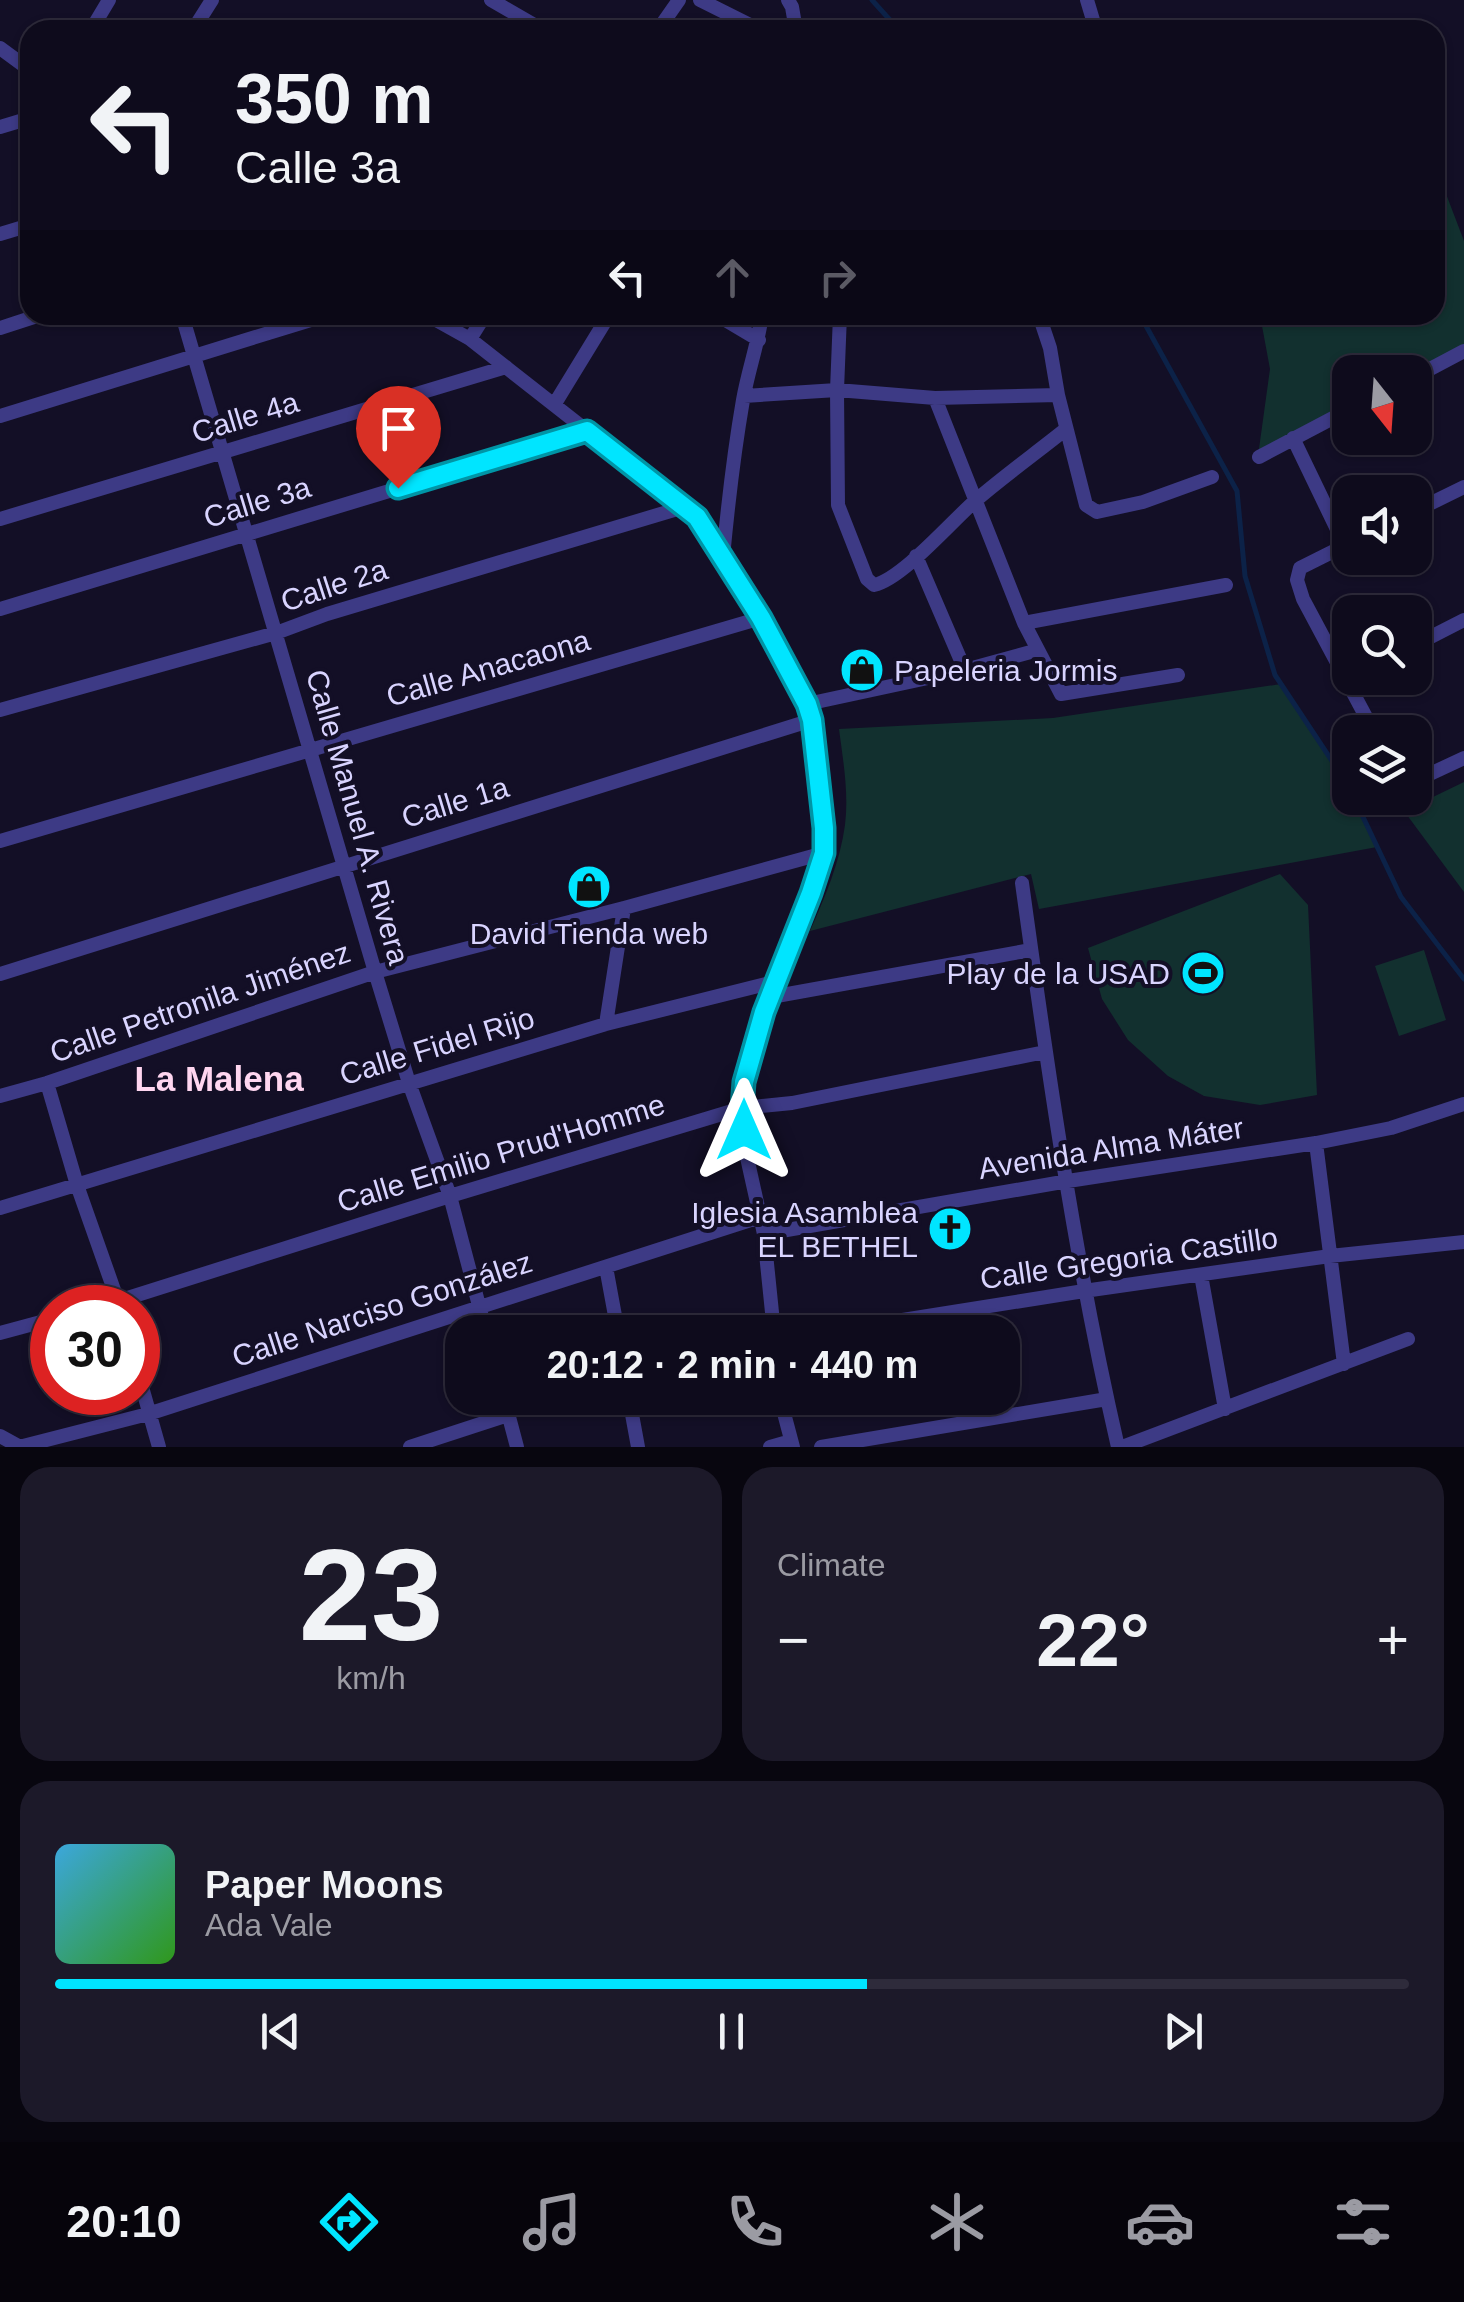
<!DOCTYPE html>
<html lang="en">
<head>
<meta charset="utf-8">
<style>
	body { margin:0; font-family:Helvetica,sans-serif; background:#1c1929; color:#f1f3f6; height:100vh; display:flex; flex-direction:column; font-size:38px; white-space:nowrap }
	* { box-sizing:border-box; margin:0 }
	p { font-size:32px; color:#9b9ba3 }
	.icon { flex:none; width:55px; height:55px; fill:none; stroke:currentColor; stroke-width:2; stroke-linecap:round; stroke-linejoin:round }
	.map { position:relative; height:1447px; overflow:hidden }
	.details { display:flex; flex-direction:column; gap:20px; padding:20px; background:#08060f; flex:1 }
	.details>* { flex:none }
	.banner { position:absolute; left:20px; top:20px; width:1425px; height:305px; border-radius:30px; box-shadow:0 2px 8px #0004,0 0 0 2px #2e2b3b; background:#0e0b1c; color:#f1f3f6; overflow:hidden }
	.needle { width:65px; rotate:163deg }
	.controls { position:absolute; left:1332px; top:355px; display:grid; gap:20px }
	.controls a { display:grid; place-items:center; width:100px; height:100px; border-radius:20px; background:#0e0b1c; box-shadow:0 2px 8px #0004,0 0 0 2px #2e2b3b; font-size:50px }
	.speed { position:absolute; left:30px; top:1285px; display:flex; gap:20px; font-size:50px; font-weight:700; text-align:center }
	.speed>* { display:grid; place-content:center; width:130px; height:130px; border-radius:50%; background:#0e0b1c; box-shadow:0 2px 8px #0004,0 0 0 2px #2e2b3b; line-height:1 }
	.speed .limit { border:15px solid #d22; background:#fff; color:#111 }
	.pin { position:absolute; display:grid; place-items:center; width:85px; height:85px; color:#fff; margin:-102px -42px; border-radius:50% 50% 50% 0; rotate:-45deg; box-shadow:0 0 10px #0007 }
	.pin .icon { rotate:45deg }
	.me { position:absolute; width:110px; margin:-55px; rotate:0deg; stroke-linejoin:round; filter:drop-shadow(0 0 8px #0008) }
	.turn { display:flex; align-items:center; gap:35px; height:210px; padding:0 50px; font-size:45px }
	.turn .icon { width:130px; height:130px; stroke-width:2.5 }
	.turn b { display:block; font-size:70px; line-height:85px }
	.lanes { display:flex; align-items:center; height:95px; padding:0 50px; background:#0003; justify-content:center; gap:50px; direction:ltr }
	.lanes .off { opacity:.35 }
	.big { font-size:75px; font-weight:700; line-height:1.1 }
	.details .card { flex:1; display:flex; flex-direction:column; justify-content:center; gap:15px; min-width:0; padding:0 35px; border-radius:30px; background:#1c1929 }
	.details .dial { align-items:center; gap:0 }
	.dial b { font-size:130px; line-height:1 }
	.song { display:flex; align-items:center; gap:30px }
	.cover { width:120px; height:120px; border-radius:15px; background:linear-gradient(135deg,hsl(200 70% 55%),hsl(110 70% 35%)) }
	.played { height:10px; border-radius:5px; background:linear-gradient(90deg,#00e5ff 60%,#2e2b3b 60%) }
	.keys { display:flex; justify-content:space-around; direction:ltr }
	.heat { display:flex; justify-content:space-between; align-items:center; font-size:55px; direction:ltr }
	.details .tiles { flex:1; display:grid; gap:20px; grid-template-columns:1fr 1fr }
	.card:last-child { grid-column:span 2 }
	.trip { position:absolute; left:445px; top:1315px; width:575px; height:100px; border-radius:30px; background:#0e0b1c; box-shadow:0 2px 8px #0004,0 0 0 2px #2e2b3b; font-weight:700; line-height:100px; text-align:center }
	.menu { display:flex; height:160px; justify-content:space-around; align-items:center; background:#06040b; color:#9b9ba3 }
	.menu .icon { width:70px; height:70px }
	.menu .selected { color:#00e5ff }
	.menu b { font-size:45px; color:#f1f3f6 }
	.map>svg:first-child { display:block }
	.green { fill:#12302f }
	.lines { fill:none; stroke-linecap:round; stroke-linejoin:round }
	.stream { stroke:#0c2248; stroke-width:5 }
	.street { stroke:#3d3a85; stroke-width:14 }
	.route-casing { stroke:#0095a6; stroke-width:25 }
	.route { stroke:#00e5ff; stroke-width:18 }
	.labels { text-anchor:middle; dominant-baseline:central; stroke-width:8; stroke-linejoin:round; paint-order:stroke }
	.street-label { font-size:30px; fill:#d9d4ff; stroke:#130f26 }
	.poi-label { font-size:30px; fill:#d9d4ff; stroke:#130f26; text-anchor:end }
	.quarter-label { font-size:35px; font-weight:bold; fill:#ffd6f0; stroke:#130f26 }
</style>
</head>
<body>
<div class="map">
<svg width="1464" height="1447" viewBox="0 0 1464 1447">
	<rect width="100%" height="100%" fill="#130f26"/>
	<!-- green -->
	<path class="green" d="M1435,165L1464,241V351L1415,372H1350V409L1258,456L1270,369L1260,315H1435Z
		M1281,684L1345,778L1350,788V798H1354L1377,847L1039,909L1031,874L810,931C825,897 840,862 845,825C849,793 843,760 839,729L1053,718Z
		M1464,782V892L1404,811Z
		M1280,874L1308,905L1317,1095L1260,1105L1204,1096L1168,1076L1128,1040L1102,999L1088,948Z
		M1424,950L1446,1020L1399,1036L1375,966Z"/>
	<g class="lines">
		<!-- stream -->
		<path class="stream" d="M872,0L899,30
			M1140,315L1237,491L1245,576L1275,675L1350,788
			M1354,798L1401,897L1464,979"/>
		<!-- street -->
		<path class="street" d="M491,0L543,30
			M700,0L760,30
			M788,0L792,7L796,30
			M1087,0L1096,30
			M200,20L217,30
			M91,30L109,0
			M193,30L212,0
			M658,30L679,0
			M0,48L30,70
			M0,127L30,118
			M0,234L30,225
			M182,315L375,972L409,1083L450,1196L486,1332
			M427,315L470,339L697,517L761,618L807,704L812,720L824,828V853L811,893L764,1012L743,1082L742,1108L746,1153L764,1234L774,1332
			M717,315L759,340
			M840,315L837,390L838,505L867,579L874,585C902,579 951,522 975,501C1004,476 1036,453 1066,429
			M1039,315L1050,348L1058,395L1086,505L1097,512L1143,502L1212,477
			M0,328L40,315
			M470,339L485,315
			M1415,377L1464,351
			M744,396L837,390L935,398L1058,395
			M935,398L1024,623L1061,694L1178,675
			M554,405L609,315
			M0,416L327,315
			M1293,438L1345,546
			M1259,457L1350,409
			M1415,511L1464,487
			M0,519L506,367
			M1350,543L1300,568L1297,580L1303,599L1374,732
			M916,556L965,670
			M723,557C728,504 734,452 743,400C748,371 758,344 762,315
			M0,609L587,431
			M1024,623L1226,585
			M1415,645L1464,620
			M807,704L965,670L1038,650
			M0,710L276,633L327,614L684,507
			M1415,781L1464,758
			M0,841L761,618
			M1022,883C1048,1072 1075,1261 1118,1447
			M0,974L812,720
			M771,997L1031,950
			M606,1024L624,908
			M47,1083L77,1185L120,1307
			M0,1096L47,1083L375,972L624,908L824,853
			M1316,1143L1344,1364
			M0,1208L606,1024L778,981
			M764,1234L1068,1181L1316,1143L1391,1128L1464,1104
			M606,1267L618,1332
			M1201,1275L1225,1409
			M96,1308L450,1196L742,1108L792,1103L1045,1052
			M827,1332L1084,1291L1330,1256L1464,1242
			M0,1333L52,1319
			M138,1373L159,1447
			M504,1398L517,1447
			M629,1398L638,1447
			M780,1398L793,1447
			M0,1436L20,1447
			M19,1447L148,1414L760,1217
			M410,1447L508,1415
			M770,1447L791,1441
			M821,1447L1107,1399
			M1122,1447L1408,1339"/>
	</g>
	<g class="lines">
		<defs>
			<path id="route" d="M398,488L587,431L697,517L761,618L807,704L812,720L824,828V853L811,893L764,1012L744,1082L742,1108L744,1130"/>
		</defs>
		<!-- route casing -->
		<use href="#route" class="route-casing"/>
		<!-- route -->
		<use href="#route" class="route"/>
	</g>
	<!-- icons -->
	<defs>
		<symbol id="shop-disc" viewBox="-11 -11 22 22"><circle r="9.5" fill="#00e5ff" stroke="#130f26"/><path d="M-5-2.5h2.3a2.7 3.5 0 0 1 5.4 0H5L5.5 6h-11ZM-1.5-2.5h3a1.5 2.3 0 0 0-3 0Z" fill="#111"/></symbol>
		<symbol id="stadium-disc" viewBox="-11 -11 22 22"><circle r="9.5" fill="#00e5ff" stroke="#130f26"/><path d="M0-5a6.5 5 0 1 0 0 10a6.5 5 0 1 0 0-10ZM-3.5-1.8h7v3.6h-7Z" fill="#111"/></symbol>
		<symbol id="church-disc" viewBox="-11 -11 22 22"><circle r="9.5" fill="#00e5ff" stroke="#130f26"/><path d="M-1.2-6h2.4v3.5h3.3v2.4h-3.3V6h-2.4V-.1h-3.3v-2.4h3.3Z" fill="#111"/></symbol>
	</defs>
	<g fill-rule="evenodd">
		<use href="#shop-disc" x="837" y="645" width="50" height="50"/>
		<use href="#shop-disc" x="564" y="862" width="50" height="50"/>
		<use href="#stadium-disc" x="1178" y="948" width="50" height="50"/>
		<use href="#church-disc" x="925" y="1204" width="50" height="50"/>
	</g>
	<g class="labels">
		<!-- street labels -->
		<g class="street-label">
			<text transform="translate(245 417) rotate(-17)">Calle 4a</text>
			<text transform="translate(257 502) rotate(-17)">Calle 3a</text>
			<text transform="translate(334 585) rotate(-18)">Calle 2a</text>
			<text transform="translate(488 668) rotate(-16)">Calle Anacaona</text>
			<text transform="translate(455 802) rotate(-17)">Calle 1a</text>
			<text transform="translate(358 817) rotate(74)">Calle Manuel A. Rivera</text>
			<text transform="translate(200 1002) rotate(-19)">Calle Petronila Jiménez</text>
			<text transform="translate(437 1046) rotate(-17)">Calle Fidel Rijo</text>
			<text transform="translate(1111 1148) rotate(-9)">Avenida Alma Máter</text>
			<text transform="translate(501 1153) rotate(-17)">Calle Emilio Prud'Homme</text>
			<text transform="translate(1129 1258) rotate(-8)">Calle Gregoria Castillo</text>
			<text transform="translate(382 1309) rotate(-18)">Calle Narciso González</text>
		</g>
		<!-- poi labels -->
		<g class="poi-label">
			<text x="894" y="670" text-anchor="start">Papeleria Jormis</text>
			<text x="589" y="933" text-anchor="middle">David Tienda web</text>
			<text x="1170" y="973">Play de la USAD</text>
			<text x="918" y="1212">Iglesia Asamblea<tspan x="918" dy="34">EL BETHEL</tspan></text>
		</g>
		<!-- quarter labels -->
		<g class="quarter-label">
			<text x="219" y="1078">La Malena</text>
		</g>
	</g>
</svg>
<div class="controls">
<a><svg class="needle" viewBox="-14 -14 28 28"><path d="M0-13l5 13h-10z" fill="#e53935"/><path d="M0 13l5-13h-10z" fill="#9b9ba3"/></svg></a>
<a><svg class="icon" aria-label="sound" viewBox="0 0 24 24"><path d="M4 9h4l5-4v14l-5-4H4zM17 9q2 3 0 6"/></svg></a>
<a><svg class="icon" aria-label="search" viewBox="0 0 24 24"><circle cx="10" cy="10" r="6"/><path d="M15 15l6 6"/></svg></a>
<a><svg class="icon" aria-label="layers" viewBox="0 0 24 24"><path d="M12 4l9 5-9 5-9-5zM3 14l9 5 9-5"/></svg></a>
</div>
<div class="speed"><div class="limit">30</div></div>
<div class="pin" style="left:398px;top:488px;background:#d93025"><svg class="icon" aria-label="arrive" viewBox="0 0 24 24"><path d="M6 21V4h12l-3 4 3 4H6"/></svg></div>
<svg class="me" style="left:744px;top:1130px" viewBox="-20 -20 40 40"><path d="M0-17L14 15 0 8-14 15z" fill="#00e5ff" stroke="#fff" stroke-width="4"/></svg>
<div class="trip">20:12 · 2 min · 440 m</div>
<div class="banner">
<div class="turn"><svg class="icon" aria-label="left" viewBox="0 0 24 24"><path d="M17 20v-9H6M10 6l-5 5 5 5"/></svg><div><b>350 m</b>Calle 3a</div></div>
<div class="lanes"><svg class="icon" aria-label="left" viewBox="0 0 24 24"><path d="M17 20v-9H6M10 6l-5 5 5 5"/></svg><svg class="icon off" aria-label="ahead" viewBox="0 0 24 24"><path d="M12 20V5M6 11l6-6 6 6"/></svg><svg class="icon off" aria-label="right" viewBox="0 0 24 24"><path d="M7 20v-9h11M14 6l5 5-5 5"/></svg></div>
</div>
</div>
<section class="details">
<div class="tiles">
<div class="card dial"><b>23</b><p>km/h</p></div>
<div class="card"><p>Climate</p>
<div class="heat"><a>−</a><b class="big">22°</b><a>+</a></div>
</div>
<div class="card">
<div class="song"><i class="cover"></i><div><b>Paper Moons</b><p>Ada Vale</p></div></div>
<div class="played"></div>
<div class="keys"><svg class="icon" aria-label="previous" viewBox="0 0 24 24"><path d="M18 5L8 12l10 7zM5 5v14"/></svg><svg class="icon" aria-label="pause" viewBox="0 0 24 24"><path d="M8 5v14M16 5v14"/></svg><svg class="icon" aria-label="next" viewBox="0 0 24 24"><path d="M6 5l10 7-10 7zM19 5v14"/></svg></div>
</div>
</div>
</section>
<nav class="menu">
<b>20:10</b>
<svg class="icon selected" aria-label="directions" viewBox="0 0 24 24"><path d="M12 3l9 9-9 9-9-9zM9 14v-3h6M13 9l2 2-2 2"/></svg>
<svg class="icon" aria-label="music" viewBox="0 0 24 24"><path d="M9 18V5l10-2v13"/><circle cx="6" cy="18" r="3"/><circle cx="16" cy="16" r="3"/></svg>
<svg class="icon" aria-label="phone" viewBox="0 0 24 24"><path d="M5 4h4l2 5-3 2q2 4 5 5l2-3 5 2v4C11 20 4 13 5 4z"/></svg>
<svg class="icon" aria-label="climate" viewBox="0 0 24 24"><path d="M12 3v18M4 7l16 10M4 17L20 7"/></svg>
<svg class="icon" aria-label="car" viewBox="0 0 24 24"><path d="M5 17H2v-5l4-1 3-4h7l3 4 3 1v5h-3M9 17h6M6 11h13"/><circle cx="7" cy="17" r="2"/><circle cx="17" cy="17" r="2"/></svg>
<svg class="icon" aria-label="filters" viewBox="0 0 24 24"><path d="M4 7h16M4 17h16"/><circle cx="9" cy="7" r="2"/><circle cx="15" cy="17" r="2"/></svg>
</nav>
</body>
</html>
